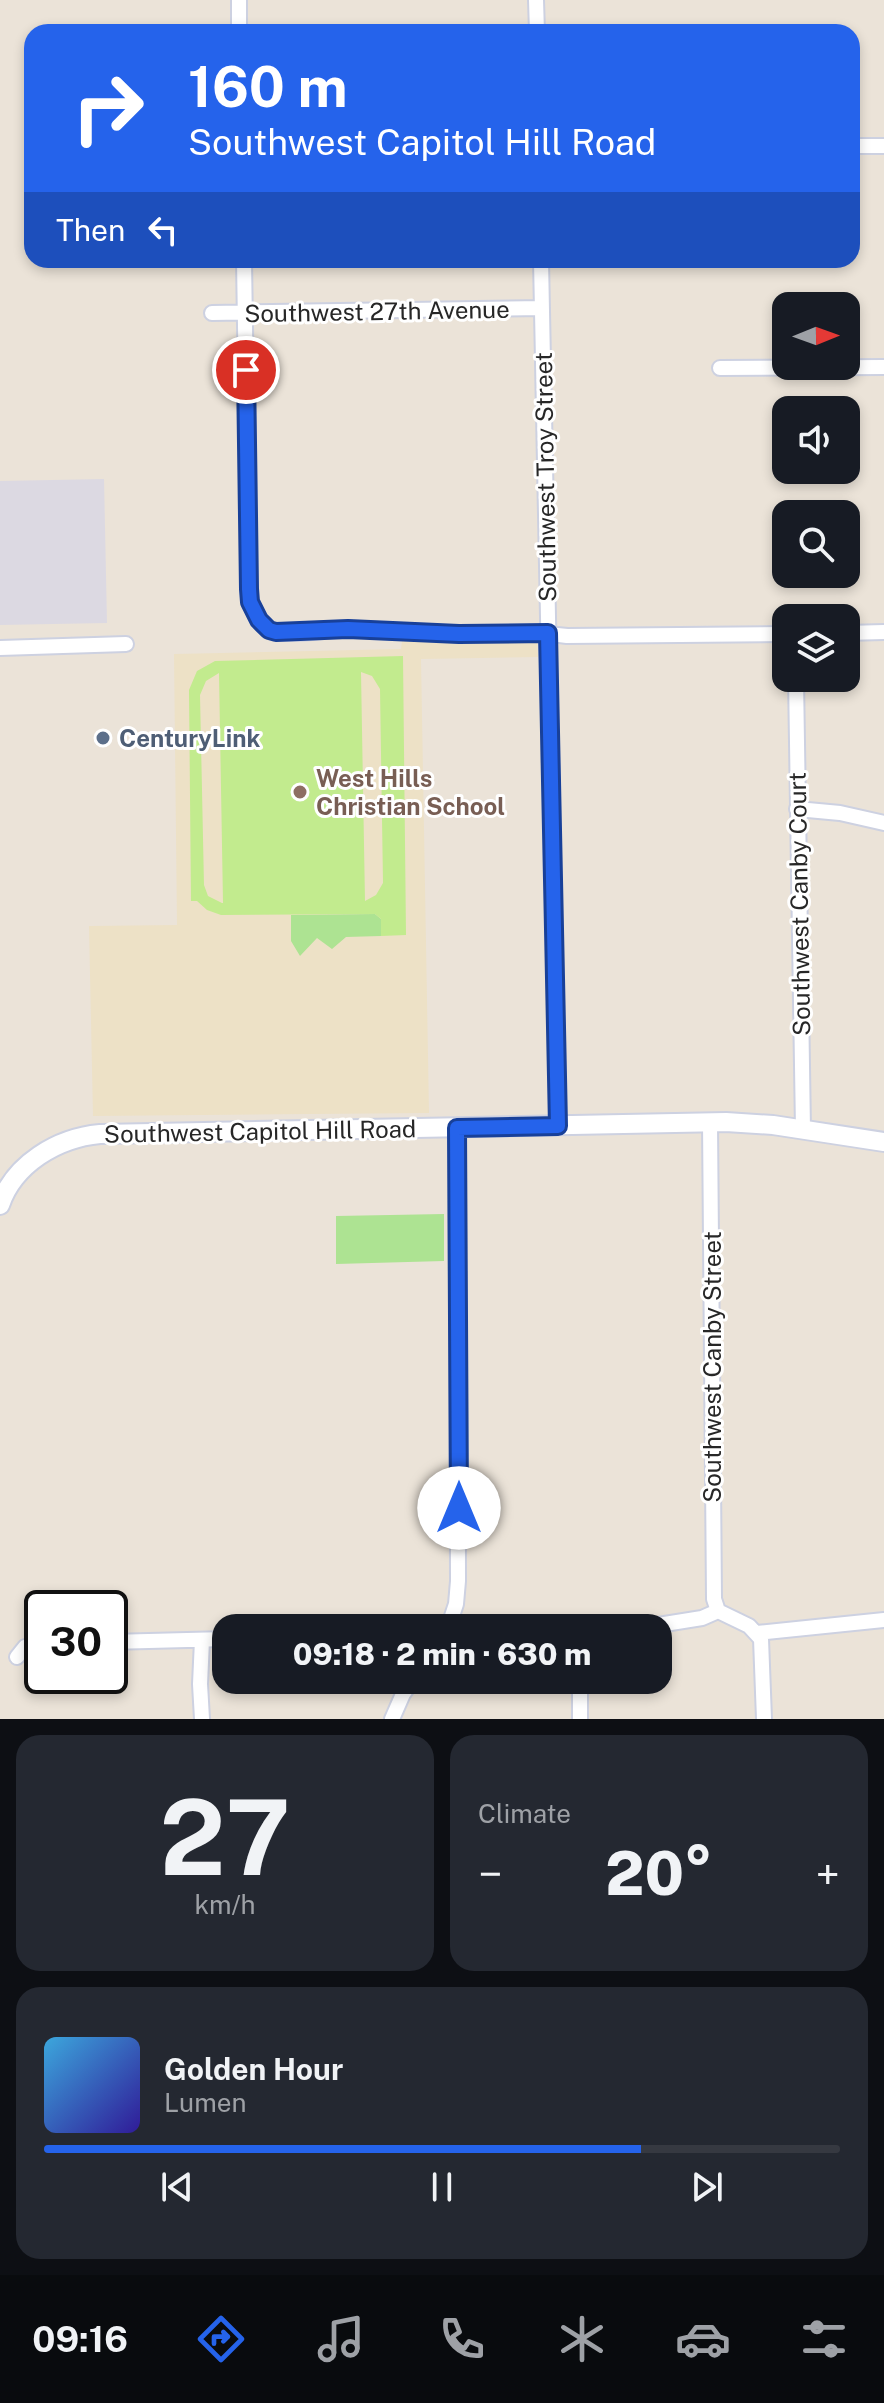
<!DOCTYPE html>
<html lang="en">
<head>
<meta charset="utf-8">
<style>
	body { margin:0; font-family:"Public Sans",sans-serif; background:#242831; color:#f1f3f6; height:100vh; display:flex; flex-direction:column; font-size:30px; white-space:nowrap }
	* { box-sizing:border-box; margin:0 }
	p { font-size:26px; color:#9ea1a6 }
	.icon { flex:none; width:44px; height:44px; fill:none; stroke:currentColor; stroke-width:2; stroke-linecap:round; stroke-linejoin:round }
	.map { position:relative; height:1719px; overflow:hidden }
	.details { display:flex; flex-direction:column; gap:16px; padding:16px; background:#0d0f14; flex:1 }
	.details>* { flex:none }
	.guide { position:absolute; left:24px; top:24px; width:836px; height:244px; border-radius:24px; box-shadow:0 4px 12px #0003; background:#2563eb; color:#fff; overflow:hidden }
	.needle { width:52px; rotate:89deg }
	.fabs { position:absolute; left:772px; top:292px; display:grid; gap:16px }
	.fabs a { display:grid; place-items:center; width:88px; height:88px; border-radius:16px; background:#171b24; box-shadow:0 4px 12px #0003; font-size:40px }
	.speed { position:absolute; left:24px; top:1590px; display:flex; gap:16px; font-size:40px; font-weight:700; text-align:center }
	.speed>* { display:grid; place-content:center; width:104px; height:104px; border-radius:50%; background:#171b24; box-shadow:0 4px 12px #0003; line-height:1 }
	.speed .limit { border:4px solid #111; border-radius:12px; background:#fff; color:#111 }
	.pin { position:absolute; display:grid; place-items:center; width:68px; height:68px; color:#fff; margin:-34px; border:4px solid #fff; border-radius:50%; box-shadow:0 2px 8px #0007 }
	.me { position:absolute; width:88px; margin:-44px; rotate:0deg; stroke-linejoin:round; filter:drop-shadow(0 0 6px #0008) }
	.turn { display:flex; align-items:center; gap:28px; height:168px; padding:0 32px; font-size:36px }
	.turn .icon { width:104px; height:104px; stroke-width:2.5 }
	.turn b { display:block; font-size:56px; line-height:68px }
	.then { display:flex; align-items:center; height:76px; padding:0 32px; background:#0003; gap:16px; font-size:30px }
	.big { font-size:60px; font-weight:800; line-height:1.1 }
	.details .card { flex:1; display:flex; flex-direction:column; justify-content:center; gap:12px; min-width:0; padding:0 28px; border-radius:24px; background:#242831 }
	.details .dial { align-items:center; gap:0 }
	.dial b { font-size:104px; line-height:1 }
	.song { display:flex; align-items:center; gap:24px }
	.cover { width:96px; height:96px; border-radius:12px; background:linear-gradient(135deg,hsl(200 70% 55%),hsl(250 70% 35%)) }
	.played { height:8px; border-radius:4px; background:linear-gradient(90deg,#2563eb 75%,#363941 75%) }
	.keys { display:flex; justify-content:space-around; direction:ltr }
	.heat { display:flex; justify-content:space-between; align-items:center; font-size:44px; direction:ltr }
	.details .tiles { flex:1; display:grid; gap:16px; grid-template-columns:1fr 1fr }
	.card:last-child { grid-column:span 2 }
	.trip { position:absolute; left:212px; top:1614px; width:460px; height:80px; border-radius:24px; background:#171b24; box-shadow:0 4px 12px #0003; font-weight:800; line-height:80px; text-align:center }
	.menu { display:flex; height:128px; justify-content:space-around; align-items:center; background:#090b0e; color:#9ea1a6 }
	.menu .icon { width:56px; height:56px }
	.menu .active { color:#2563eb }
	.menu b { font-size:36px; color:#f1f3f6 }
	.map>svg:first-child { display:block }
	.industrial { fill:#dcd9e2 }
	.education { fill:#ede1c6 }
	.green { fill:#ade392 }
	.pitch { fill:#c2eb8e; fill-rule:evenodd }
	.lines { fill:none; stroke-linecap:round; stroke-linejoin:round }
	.minor-casing { stroke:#cdd1e1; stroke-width:18 }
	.tertiary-casing { stroke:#cdd1e1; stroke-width:22 }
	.minor { stroke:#fff; stroke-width:14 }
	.tertiary { stroke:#fff; stroke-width:18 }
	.route-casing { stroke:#184099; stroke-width:20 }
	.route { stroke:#2563eb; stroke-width:14 }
	.service-dot { fill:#5c6f8a; stroke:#fff; stroke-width:3 }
	.education-dot { fill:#8d6e63; stroke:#fff; stroke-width:3 }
	.labels { text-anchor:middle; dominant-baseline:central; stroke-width:6; stroke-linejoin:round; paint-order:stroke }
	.street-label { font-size:24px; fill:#272727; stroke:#fff }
	.service-label { font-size:24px; font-weight:bold; fill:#4e5e75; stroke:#fff; text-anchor:start }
	.education-label { font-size:24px; font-weight:bold; fill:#785e54; stroke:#fff; text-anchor:start }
</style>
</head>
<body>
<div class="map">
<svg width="884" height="1719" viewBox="0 0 884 1719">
	<rect width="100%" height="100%" fill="#ebe3d8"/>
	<!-- industrial -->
	<path class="industrial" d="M104,479L107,623L0,625V481Z"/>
	<!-- education -->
	<path class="education" d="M537,640L538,657L421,659L429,1113L93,1116L89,926L177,925L174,654L401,649L402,641Z"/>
	<!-- green -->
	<path class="green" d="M375,914L381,919V936L346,937L332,949L317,938L300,956L291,941V915Z
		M444,1214V1261L336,1264V1216Z"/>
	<!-- pitch -->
	<path class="pitch" d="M403,656L406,935L381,936V919L375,914L221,915L207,910L197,901H191L189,690L197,671L215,661ZM361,672L372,676L380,689L383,883L376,895L365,901ZM219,673L223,903H222L208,896L204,885L200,695L206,681Z"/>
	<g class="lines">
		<defs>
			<path id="minor" d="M239,0V32
				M536,0L537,32
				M852,146H884
				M244,260L249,589C250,604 255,624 271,631C285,636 327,630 345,629C382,629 419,633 456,634C493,635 530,631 567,636L786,634
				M541,260L558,1126
				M212,313L542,308
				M720,368L884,367
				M846,633L884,632
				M0,648L126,644
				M796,678L803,1130
				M797,809L840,813L884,823
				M710,1122L714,1599L718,1611
				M718,1611L749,1626L761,1639L764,1719
				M509,1623L516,1628
				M652,1626L702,1618L718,1611
				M448,1628L456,1604L458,1581L457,1128
				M577,1628L612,1625
				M757,1633L884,1620
				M110,1642L226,1639
				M17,1657L25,1647L42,1644
				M580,1680V1719
				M202,1719L200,1684L202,1640
				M392,1719L403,1694L413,1680"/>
			<path id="tertiary" d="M0,1205C14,1164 57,1138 100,1134L726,1122L773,1125L884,1142"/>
		</defs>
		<!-- minor casing -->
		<use href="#minor" class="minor-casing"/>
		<!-- tertiary casing -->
		<use href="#tertiary" class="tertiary-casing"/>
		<!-- minor -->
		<use href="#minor" class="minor"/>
		<!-- tertiary -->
		<use href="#tertiary" class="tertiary"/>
	</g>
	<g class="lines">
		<defs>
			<path id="route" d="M246,370L249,589L250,602L259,620L269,630L276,632L348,629L459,634L548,633L558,1126L457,1128L459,1508"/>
		</defs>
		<!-- route casing -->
		<use href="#route" class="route-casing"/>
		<!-- route -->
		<use href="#route" class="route"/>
	</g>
	<!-- markers -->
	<circle class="service-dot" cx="103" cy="738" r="8"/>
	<circle class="education-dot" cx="300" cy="792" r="8"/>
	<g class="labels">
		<!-- street labels -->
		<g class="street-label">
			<text transform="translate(377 311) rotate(-1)">Southwest 27th Avenue</text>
			<text transform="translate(545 477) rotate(-91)">Southwest Troy Street</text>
			<text transform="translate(799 904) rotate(-91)">Southwest Canby Court</text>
			<text transform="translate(260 1131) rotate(-1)">Southwest Capitol Hill Road</text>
			<text transform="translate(712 1367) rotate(-90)">Southwest Canby Street</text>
		</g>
		<!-- service labels -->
		<g class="service-label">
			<text x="119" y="738">CenturyLink</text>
		</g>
		<!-- education labels -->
		<g class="education-label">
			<text x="316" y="778">West Hills<tspan x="316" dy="28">Christian School</tspan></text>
		</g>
	</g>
</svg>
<div class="fabs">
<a><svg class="needle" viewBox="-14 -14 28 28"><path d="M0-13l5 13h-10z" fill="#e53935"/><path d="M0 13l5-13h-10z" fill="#9ea1a6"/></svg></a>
<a><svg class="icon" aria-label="sound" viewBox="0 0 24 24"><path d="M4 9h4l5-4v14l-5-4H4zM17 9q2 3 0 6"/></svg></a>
<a><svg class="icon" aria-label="search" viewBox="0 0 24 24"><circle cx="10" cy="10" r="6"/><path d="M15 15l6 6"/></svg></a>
<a><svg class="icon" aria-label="layers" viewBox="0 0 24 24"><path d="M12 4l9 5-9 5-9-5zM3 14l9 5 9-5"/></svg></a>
</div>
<div class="speed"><div class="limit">30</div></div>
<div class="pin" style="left:246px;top:370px;background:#d93025"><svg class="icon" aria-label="arrive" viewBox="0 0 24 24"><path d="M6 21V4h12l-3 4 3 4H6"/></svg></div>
<svg class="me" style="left:459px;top:1508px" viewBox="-20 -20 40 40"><circle r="19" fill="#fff"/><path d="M0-13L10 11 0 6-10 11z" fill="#2563eb"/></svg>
<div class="trip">09:18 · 2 min · 630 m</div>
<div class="guide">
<div class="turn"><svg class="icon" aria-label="right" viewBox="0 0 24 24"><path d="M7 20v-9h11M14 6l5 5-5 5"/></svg><div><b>160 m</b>Southwest Capitol Hill Road</div></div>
<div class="then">Then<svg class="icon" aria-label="left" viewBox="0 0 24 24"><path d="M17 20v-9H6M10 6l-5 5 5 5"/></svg></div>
</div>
</div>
<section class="details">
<div class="tiles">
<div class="card dial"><b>27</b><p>km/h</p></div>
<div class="card"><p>Climate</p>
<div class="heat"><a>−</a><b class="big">20°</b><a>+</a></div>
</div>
<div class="card">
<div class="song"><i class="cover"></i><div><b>Golden Hour</b><p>Lumen</p></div></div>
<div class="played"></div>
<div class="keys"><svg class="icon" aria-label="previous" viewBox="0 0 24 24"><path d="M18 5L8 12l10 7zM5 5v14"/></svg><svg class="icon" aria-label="pause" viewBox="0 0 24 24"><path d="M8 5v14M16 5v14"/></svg><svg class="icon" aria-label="next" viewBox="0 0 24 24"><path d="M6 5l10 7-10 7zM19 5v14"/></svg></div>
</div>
</div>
</section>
<nav class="menu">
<b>09:16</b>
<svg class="icon active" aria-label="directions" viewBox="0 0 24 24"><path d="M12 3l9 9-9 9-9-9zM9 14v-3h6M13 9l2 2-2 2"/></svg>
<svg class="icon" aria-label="music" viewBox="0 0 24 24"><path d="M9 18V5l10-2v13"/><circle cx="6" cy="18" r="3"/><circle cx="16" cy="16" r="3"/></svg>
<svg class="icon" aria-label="phone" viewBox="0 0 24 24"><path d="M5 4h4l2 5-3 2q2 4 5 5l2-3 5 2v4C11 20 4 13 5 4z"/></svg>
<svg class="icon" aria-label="climate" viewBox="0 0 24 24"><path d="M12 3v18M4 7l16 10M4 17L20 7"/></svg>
<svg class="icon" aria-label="car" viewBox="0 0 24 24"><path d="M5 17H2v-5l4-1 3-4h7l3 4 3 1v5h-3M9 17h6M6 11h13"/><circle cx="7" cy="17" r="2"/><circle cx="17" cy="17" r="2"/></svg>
<svg class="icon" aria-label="filters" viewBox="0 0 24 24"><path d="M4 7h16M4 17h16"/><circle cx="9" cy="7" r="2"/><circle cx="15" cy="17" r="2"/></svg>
</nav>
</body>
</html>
